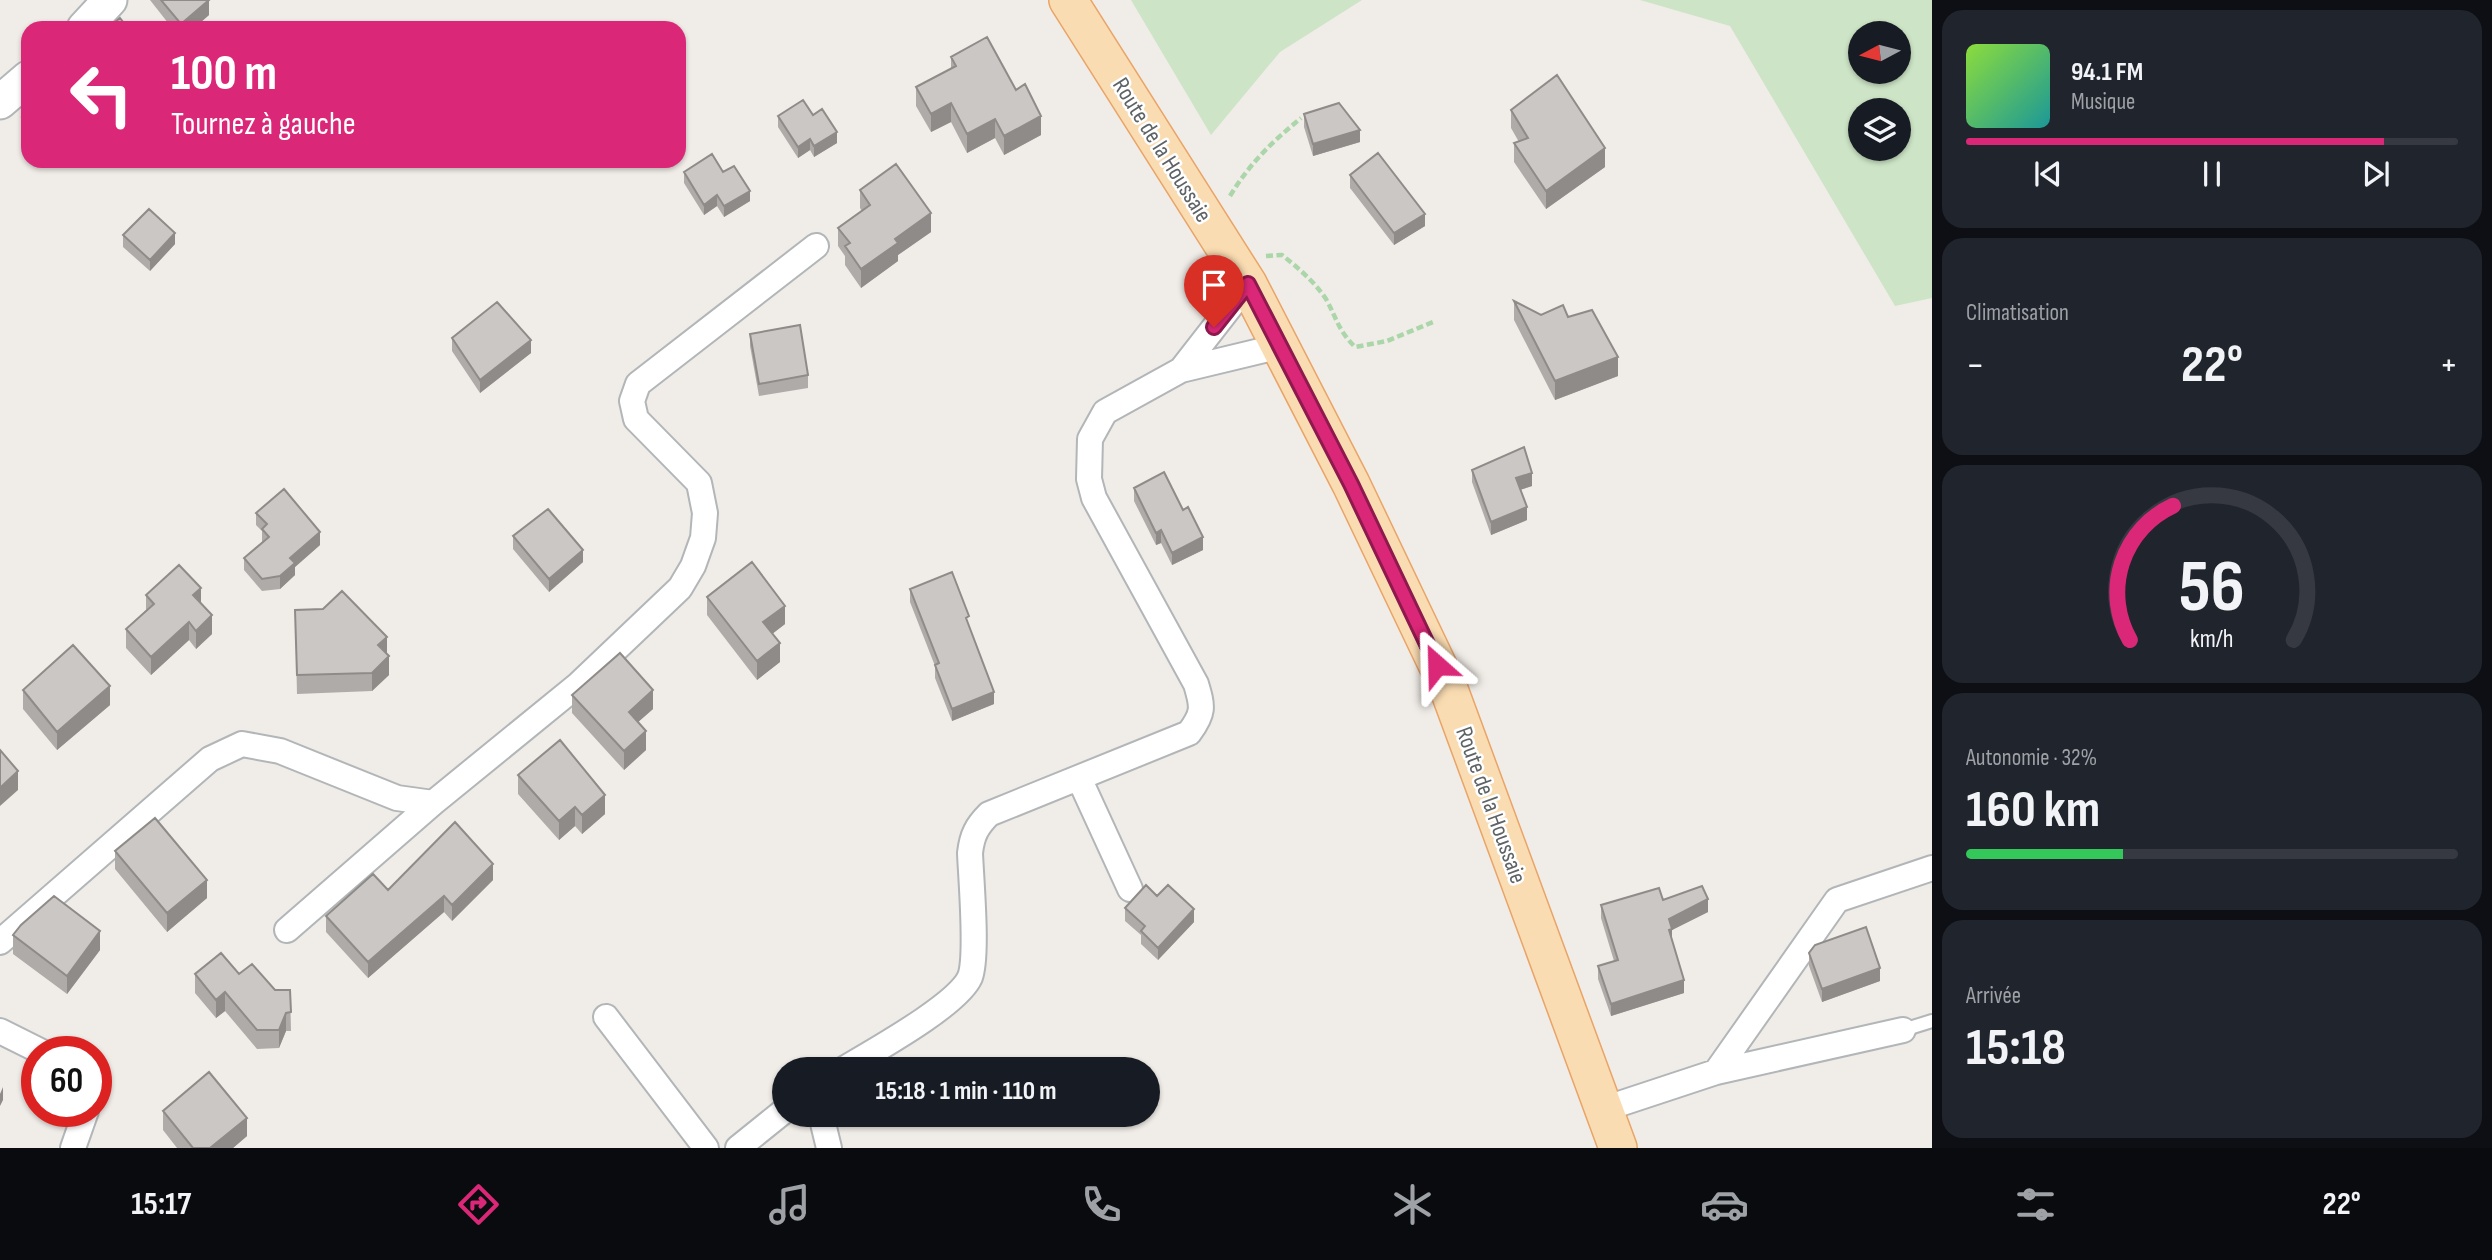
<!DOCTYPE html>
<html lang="fr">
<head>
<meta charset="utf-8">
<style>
	body { margin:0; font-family:"Sofia Sans Condensed",sans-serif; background:#20242c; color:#f1f3f6; height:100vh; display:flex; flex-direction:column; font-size:26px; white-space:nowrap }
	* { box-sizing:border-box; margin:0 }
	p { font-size:23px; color:#9ea1a6 }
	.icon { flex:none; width:38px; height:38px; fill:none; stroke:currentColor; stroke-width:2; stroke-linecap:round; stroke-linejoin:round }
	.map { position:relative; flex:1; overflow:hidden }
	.panel { display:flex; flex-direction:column; gap:10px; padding:10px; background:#0d0f14; width:560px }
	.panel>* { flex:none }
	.top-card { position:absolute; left:21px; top:21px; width:665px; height:147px; border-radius:21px; box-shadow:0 2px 5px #0004; background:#db2777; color:#fff; overflow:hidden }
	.needle { width:46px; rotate:263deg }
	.controls { position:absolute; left:1848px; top:21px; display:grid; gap:14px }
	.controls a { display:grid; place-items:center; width:63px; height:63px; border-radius:50%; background:#171b24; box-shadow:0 2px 5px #0004; font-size:35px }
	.speed { position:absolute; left:21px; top:1036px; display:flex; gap:14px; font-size:35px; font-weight:700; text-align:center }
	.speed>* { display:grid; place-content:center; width:91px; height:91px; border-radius:50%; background:#171b24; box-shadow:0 2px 5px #0004; line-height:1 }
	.speed .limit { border:10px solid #d22; background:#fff; color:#111 }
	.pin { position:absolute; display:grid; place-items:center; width:60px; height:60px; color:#fff; margin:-72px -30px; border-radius:50% 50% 50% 0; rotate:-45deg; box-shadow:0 0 7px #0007 }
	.pin .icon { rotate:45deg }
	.me { position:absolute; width:77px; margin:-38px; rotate:335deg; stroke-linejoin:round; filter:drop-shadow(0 0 5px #0008) }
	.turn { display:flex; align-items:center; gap:24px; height:147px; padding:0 35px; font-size:32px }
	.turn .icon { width:91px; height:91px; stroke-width:2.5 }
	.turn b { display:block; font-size:49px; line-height:60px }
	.big { font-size:52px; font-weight:700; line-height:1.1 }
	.panel .card { flex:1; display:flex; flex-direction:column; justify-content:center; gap:10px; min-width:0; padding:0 24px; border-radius:21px; background:#20242c }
	.panel .dial { align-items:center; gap:0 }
	.dial svg { height:182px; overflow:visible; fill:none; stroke:#363941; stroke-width:7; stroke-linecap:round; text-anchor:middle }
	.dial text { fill:#f1f3f6; stroke:none }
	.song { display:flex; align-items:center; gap:21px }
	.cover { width:84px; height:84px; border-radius:10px; background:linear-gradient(135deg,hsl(90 70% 55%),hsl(180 70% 35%)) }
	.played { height:7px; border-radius:4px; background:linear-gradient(90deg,#db2777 85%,#363941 85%) }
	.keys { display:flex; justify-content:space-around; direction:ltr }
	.heat { display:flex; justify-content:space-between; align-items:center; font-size:38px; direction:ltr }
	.charge { height:10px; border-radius:5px; background:linear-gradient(90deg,#34c759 32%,#363941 0) }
	.trip { position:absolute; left:772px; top:1057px; width:388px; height:70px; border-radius:35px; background:#171b24; box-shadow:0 2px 5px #0004; font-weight:700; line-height:70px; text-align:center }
	.dock { display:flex; height:112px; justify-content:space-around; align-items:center; background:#090b0e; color:#9ea1a6 }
	.dock .icon { width:49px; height:49px }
	.dock .current { color:#db2777 }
	.dock b { font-size:32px; color:#f1f3f6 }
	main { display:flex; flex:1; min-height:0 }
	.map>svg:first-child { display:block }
	.green { fill:#cde5c6; fill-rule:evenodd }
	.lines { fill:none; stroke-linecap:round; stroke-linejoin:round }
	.service-casing { stroke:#b2b6b8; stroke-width:16 }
	.minor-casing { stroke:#b2b6b8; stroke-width:28 }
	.secondary-casing { stroke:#b1b6b8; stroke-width:37 }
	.primary-casing { stroke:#e9a467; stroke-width:40 }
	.path { stroke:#aad6aa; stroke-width:4.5; stroke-dasharray:7 3.5; stroke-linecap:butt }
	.service { stroke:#fff; stroke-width:12 }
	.minor { stroke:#fff; stroke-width:24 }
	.secondary { stroke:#fff; stroke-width:33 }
	.primary { stroke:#fadcb2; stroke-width:37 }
	.wall { fill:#afaba9 }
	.shaded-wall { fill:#8e8b89 }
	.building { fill:#cbc7c4; stroke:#8e8b89; stroke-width:2 }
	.route-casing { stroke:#8e194d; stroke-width:18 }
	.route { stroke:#db2777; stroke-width:12 }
	.labels { text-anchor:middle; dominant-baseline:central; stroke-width:5; stroke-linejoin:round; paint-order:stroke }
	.street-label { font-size:24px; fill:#5e6466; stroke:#fff }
</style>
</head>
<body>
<main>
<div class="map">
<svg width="1932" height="1148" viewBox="0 0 1932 1148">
	<rect width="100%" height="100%" fill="#f0ece7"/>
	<!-- green -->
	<path class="green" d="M1131,0H1362L1280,52L1211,135Z
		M1640,0H1932V298L1895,306L1730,26ZM1860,33H1899V72H1860ZM1860,110H1899V149H1860Z"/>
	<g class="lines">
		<defs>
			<path id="service" d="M1903,1030L1932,1021"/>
			<path id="minor" d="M1181,370L1248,284
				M1079,778L1130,889
				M287,930L433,803L579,684L680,588L693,566L703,538L705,513L699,483L636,419L632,401L638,384L816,246
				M0,942L210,759L242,744L280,751L397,798L433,803
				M606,1017L706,1148
				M0,1031L42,1052
				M844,1069C872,1052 958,1005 970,977C978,956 971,879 970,853C972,835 977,826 989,814L1189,733C1204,713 1203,707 1196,684L1094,498L1089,479L1090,439L1105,412L1181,370L1281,346
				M1716,1072L1837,900L1932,868
				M96,1079V1081
				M1604,1109L1716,1072L1903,1030
				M821,1115L829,1148
				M73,1148L86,1111
				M738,1148L784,1111"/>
			<path id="secondary" d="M84,28L110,0
				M0,102L28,78"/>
			<path id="primary" d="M1068,0L1248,284L1351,484L1448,687L1618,1148"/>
		</defs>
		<!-- service casing -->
		<use href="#service" class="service-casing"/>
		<!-- minor casing -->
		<use href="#minor" class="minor-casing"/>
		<!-- secondary casing -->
		<use href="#secondary" class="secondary-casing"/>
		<!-- primary casing -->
		<use href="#primary" class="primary-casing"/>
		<!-- path -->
		<path class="path" d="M1230,196C1250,163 1271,143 1301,118
			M1266,256L1282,255C1298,268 1314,281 1326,299C1337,319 1338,330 1355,347L1387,341L1433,322"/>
		<!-- service -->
		<use href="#service" class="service"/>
		<!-- minor -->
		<use href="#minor" class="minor"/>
		<!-- secondary -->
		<use href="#secondary" class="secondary"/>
		<!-- primary -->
		<use href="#primary" class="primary"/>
	</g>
	<!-- wall -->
	<path class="wall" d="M150,0H209V15L194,28H172Z
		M951,57L1016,90L1041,135L1004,155L995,138L967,153L951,122L931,132L916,106V87L951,69Z
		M1511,110L1605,167L1546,209L1514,162V143L1519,142L1511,128Z
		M28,112V135L22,129V117Z
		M1304,114L1360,142L1313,156L1304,127Z
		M813,115L837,143L814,157L810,150L798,158L778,127V116Z
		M684,172H723L750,201L724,217L717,206L704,215L684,183Z
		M1350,175L1425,226L1394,245L1350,188Z
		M860,190L931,232L898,255V261L861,288L845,265V256L838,246V228L862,211L860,208Z
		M123,235L175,244L150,271L123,247Z
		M1514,301L1541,315L1618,376L1555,400L1514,320Z
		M750,334L808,375V388L759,396L750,346Z
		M452,338L531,353L480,393L452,351Z
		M1472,470L1532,486L1520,490L1527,520L1491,535L1472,482Z
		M1134,488L1203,550L1172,565L1161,543L1156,545L1134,501Z
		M256,513L320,545L295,567V575L280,589L262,591L244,570V558L262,542V531L256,525Z
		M513,536L583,562L549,592L513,549Z
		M910,589L969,627L994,704L952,721L935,678V666L910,602Z
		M146,595L201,603L212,634L196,649L189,640L151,675L126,648V629L146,610Z
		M707,597L785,624L772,634L780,662L757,680L707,615Z
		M295,610L389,675L372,691L297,694Z
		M23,690L110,705L57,750L23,709Z
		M572,695L653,709L638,722L646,750L624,770L572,713Z
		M518,775L605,814L582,834L575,826L559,840L518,794Z
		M115,851L207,898L167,932L115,869Z
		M493,880L452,921L444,912L368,978L326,932V916L388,890Z
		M1157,896L1194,922L1158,960L1141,944V935L1125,921V908Z
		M1663,900L1708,912L1672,930V941L1684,993L1611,1016L1598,979V966L1614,961L1601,918V905Z
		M13,935L100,950L67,994L13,954Z
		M1809,953L1880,981L1822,1002L1809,966Z
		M195,974H239L275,990H290L291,1031H286L279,1048L257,1049L225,1011L216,1018L195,993Z
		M163,1111L247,1136L233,1148H177L163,1130Z"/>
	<!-- shaded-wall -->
	<path class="shaded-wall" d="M209,0V15L194,28H181V24Z
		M951,103V122L931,132V114Z
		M1041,116V135L1004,155V136Z
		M995,119V138L967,153V134Z
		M1360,130V142L1313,156V144Z
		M837,132V143L814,157V146Z
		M810,139V150L798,158V147Z
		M1605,148V167L1546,209V191Z
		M750,191V201L724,217V206Z
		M717,195V206L704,215V205Z
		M931,213V232L898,255V261L861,288V269L895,239Z
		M1425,214V226L1394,245V233Z
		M175,233V244L150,271V260Z
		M531,340V353L480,393V380Z
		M1618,357V376L1555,400V381Z
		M1532,473V486L1516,491V478Z
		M1527,507V520L1491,535V522Z
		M1161,530V543L1156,545V533Z
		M320,532V545L295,567V575L280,589V576L290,558Z
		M1203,537V550L1172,565V553Z
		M583,550V562L549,592V579Z
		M201,588V607L193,595Z
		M785,606V624L763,641V622Z
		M212,615V634L196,649V631Z
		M189,622V640L151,675V657Z
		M387,637V655L378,645Z
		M780,643V662L757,680V661Z
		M389,656V675L372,691V673Z
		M110,686V705L57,750V732Z
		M653,690V709L629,730V712Z
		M994,692V704L952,721V709Z
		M646,731V750L624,770V751Z
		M18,771V790L0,806V788Z
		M605,795V814L582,834V815Z
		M575,807V826L559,840V821Z
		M493,864V880L452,921V905Z
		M207,880V898L167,932V913Z
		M444,896V912L368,978V962Z
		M1708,899V912L1672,930V942L1669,943V919Z
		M1194,909V922L1158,960V948Z
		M100,931V950L67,994V976Z
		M1880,968V981L1822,1002V989Z
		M1684,980V993L1611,1016V1004Z
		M225,992V1011L216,1018V1000Z
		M286,1013V1031L279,1048V1030Z
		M3,1087V1100L0,1106V1094Z
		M247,1118V1136L233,1148H210Z"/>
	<!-- building -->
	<path class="building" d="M161,0H209L181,24Z
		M120,18L128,28H108Z
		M987,37L1016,90L1025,84L1041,116L1004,136L995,119L967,134L951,103L931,114L916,87L956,66L951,57Z
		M1557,75L1605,148L1546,191L1514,143L1528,138L1511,110Z
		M803,100L813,115L822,109L837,132L814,146L810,139L798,147L778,116Z
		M1339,103L1360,130L1313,144L1304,114Z
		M28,112V123L22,117Z
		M1378,153L1425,214L1394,233L1350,175Z
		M712,154L723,172L734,166L750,191L724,206L717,195L704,205L684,172Z
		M896,164L931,213L895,239L898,243L861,269L845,246L850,243L838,228L870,205L860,190Z
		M149,209L175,233L150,260L123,235Z
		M1514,301L1541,315L1563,305L1568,317L1592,310L1618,357L1555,381Z
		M497,302L531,340L480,380L452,338Z
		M800,325L808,375L759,384L750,334Z
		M1524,447L1532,473L1516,478L1527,507L1491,522L1472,470Z
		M1164,472L1183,510L1188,507L1203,537L1172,553L1161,530L1156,533L1134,488Z
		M284,489L320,532L290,558L295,563L280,576L262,579L244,558L269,537L262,529L267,524L256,513Z
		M548,509L583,550L549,579L513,536Z
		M752,562L785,606L763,622L780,643L757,661L707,597Z
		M179,565L201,588L193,595L212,615L196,631L189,622L151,657L126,629L154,604L146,595Z
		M952,572L969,616L966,618L994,692L952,709L935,665L939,663L910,589Z
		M342,591L387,637L378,645L389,656L372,673L297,675L295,610L323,609Z
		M73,645L110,686L57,732L23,690Z
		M620,653L653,690L629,712L646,731L624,751L572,695Z
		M560,740L605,795L582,815L575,807L559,821L518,775Z
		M0,750L18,771L0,788Z
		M155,818L207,880L167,913L115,851Z
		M455,822L493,864L452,905L444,896L368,962L326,916L373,874L388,890Z
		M1146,885L1157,896L1168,885L1194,909L1158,948L1141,931L1145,926L1125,908Z
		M1702,886L1708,899L1669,919L1672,929L1669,930L1684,980L1611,1004L1598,966L1618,960L1601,905L1659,888L1663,900Z
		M54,896L100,931L67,976L13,935L21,925Z
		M1866,927L1880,968L1822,989L1809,953L1815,945Z
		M221,953L239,974L252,964L275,990H290L291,1012L286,1013L279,1030H257L225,992L216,1000L195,974Z
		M209,1072L247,1118L210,1148H193L163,1111Z"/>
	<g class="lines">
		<defs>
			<path id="route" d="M1214,327L1248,284L1351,484L1437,665"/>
		</defs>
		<!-- route casing -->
		<use href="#route" class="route-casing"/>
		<!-- route -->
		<use href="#route" class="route"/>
	</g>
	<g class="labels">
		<!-- street labels -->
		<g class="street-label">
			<text transform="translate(1162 150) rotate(58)">Route de la Houssaie</text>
			<text transform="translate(1491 805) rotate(70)">Route de la Houssaie</text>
		</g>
	</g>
</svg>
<div class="controls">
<a><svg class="needle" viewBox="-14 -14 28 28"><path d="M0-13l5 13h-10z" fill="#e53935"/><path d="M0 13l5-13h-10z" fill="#9ea1a6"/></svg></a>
<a><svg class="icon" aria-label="layers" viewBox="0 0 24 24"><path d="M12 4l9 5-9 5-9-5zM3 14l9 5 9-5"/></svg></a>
</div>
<div class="speed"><div class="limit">60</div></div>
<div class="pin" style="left:1214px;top:327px;background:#d93025"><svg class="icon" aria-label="arrive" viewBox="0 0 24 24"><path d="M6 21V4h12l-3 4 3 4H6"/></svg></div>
<svg class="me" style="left:1437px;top:665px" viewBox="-20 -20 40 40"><path d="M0-17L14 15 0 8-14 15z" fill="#db2777" stroke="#fff" stroke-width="4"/></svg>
<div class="trip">15:18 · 1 min · 110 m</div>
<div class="top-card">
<div class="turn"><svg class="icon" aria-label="left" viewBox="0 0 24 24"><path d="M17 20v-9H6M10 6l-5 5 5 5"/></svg><div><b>100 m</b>Tournez à gauche</div></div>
</div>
</div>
<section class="panel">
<div class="card">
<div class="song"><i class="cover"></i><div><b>94.1 FM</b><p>Musique</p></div></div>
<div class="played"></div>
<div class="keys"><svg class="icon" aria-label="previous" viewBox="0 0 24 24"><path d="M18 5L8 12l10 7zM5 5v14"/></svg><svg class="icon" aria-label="pause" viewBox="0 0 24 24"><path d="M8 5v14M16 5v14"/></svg><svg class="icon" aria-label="next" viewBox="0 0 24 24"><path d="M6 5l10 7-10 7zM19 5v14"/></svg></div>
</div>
<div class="card"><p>Climatisation</p>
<div class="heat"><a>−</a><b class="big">22°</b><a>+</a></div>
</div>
<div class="card dial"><svg viewBox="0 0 100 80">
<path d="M14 69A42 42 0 1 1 86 69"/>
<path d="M14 69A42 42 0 0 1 33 10" stroke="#db2777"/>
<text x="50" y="56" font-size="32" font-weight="700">56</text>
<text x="50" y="72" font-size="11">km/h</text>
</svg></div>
<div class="card"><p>Autonomie · 32%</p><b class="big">160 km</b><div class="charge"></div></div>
<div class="card"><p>Arrivée</p><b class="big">15:18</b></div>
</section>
</main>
<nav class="dock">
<b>15:17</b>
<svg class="icon current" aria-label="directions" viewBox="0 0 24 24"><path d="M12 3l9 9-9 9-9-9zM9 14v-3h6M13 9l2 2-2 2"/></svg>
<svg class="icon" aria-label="music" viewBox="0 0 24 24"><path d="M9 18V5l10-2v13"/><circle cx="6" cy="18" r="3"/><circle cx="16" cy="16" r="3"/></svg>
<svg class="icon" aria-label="phone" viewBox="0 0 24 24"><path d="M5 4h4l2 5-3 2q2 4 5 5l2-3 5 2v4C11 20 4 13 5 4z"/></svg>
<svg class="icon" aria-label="climate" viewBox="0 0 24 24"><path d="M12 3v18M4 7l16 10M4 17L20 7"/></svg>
<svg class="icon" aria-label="car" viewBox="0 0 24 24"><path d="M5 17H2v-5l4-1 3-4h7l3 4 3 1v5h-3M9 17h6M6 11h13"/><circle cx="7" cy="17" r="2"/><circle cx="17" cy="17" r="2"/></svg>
<svg class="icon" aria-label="filters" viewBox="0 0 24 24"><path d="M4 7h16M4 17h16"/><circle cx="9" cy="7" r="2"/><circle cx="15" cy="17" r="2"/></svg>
<b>22°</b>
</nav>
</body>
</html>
